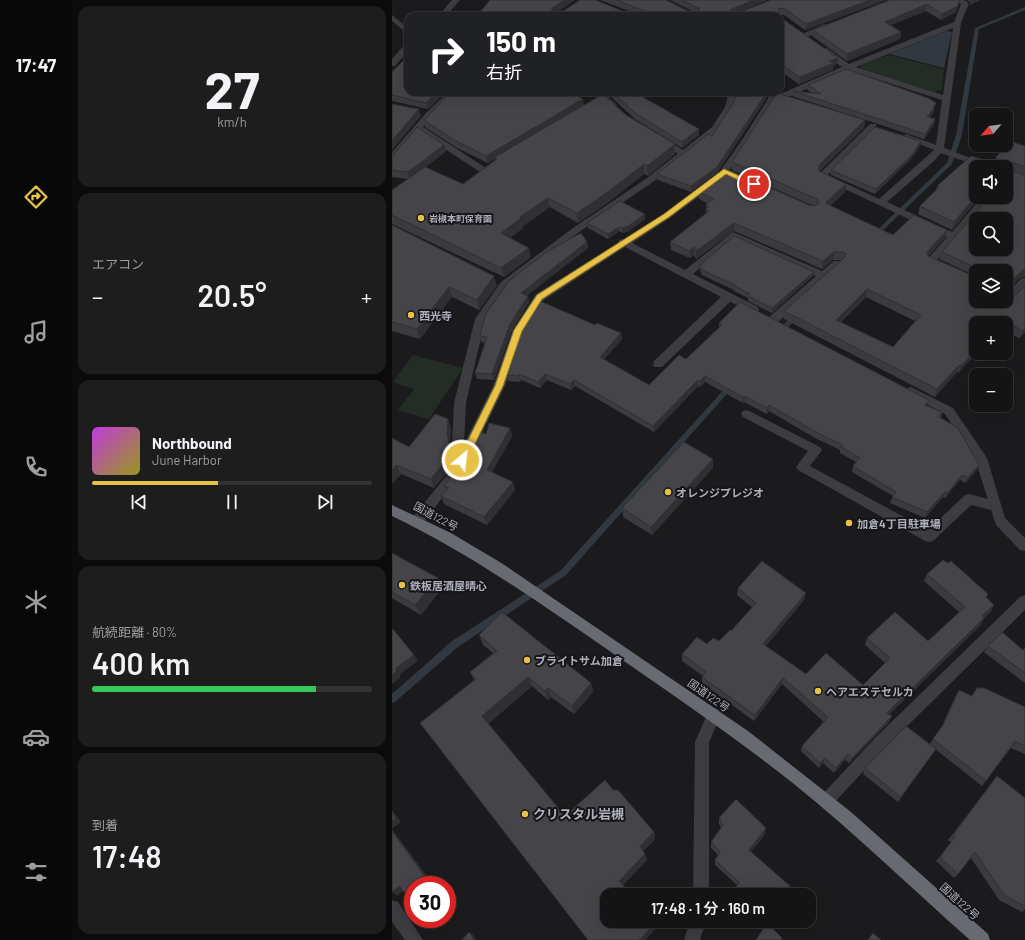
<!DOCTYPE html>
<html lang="ja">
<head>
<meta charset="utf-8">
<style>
	body { margin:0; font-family:Barlow,"Noto Sans JP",sans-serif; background:#1d1d1e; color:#f1f3f6; height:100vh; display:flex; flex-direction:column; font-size:15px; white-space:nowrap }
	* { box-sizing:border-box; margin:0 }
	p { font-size:13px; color:#9d9ea0 }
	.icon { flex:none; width:22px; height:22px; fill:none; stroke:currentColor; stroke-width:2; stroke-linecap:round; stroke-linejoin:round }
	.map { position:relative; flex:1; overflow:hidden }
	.details { display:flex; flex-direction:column; gap:6px; padding:6px; background:#0b0b0c; width:320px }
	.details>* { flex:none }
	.guide { position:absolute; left:12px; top:12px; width:380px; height:84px; border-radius:12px; box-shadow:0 4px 16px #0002,0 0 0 1px #333334; background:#202124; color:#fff; overflow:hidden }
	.needle { width:26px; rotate:242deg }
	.controls { position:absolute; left:577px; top:108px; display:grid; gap:8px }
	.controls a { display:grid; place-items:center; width:44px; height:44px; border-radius:8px; background:#141415; box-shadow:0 4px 16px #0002,0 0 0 1px #333334; font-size:20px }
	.speed { position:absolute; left:12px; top:876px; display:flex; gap:8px; font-size:20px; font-weight:700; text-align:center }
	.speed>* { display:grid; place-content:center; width:52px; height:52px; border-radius:50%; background:#141415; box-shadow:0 4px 16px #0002,0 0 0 1px #333334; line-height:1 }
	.speed .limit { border:6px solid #d22; background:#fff; color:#111 }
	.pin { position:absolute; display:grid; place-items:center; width:34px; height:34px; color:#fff; margin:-17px; border:2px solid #fff; border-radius:50%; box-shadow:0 1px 4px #0007 }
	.me { position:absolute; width:44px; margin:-22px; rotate:28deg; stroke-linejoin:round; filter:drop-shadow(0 0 3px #0008) }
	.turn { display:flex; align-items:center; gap:14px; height:84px; padding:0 16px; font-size:18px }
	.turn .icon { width:52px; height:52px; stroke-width:2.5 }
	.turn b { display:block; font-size:28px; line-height:34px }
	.big { font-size:30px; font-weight:600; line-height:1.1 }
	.details .tile { flex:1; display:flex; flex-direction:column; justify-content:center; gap:6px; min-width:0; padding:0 14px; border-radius:12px; background:#1d1d1e }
	.details .dial { align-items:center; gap:0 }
	.dial b { font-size:52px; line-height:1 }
	.song { display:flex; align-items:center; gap:12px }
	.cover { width:48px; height:48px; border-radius:6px; background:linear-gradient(135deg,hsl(290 70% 55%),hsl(60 70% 35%)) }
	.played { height:4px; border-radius:2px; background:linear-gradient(90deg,#e8c247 45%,#333334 45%) }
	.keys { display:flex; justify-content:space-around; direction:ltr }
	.heat { display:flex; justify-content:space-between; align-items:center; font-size:22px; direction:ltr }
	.charge { height:6px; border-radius:3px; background:linear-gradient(90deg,#34c759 80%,#333334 0) }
	.trip { position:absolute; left:208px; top:888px; width:216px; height:40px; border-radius:12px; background:#141415; box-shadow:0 4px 16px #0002,0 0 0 1px #333334; font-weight:600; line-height:40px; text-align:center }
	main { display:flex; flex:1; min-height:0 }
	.tabs { display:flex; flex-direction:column; width:72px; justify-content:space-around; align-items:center; background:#080808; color:#9d9ea0 }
	.tabs .icon { width:28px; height:28px }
	.tabs .selected { color:#e8c247 }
	.tabs b { font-size:18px; color:#f1f3f6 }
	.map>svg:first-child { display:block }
	.green { fill:#242c26 }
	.water { fill:#313840 }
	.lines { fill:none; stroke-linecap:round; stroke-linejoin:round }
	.stream { fill:#313840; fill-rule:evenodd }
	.lane { fill:#3c3c41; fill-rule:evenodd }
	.street { fill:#3c3c41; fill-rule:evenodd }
	.highway { fill:#686a72; fill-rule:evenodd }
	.wall { fill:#3b3b3f; fill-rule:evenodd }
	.shaded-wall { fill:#303033 }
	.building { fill:#454549; stroke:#303033; fill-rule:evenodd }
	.route { fill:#e8c247; stroke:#977e2e }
	.poi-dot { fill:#e8c247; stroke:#161518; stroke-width:1.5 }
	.labels { text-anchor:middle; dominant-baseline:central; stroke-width:4; stroke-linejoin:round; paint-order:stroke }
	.far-poi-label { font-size:9px; font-weight:bold; fill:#aeb0bb; stroke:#161518; text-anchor:start }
	.poi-label { font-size:11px; font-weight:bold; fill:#aeb0bb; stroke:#161518; text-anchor:start }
	.street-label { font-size:11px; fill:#aeb0bb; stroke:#161518 }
	.near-poi-label { font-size:13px; font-weight:bold; fill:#aeb0bb; stroke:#161518; text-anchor:start }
</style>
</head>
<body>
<main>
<nav class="tabs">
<b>17:47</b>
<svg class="icon selected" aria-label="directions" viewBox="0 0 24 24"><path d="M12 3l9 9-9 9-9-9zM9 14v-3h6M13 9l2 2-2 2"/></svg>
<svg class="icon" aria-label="music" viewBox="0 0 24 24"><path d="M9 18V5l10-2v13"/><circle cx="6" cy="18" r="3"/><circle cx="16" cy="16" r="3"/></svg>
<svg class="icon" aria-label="phone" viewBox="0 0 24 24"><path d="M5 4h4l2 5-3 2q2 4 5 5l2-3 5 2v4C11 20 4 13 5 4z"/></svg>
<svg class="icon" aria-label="climate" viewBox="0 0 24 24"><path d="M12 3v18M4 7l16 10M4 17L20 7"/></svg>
<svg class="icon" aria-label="car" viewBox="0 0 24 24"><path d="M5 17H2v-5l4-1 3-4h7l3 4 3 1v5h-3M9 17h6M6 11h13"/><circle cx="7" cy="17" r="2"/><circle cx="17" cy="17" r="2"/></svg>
<svg class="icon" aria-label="filters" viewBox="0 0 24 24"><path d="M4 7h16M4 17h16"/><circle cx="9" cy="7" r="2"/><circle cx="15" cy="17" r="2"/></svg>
</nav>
<section class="details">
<div class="tile dial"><b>27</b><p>km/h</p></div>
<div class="tile"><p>エアコン</p>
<div class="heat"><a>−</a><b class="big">20.5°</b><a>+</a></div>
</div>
<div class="tile">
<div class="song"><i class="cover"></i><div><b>Northbound</b><p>June Harbor</p></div></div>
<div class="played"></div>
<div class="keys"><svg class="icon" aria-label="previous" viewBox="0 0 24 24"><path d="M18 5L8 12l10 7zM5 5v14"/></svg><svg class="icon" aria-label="pause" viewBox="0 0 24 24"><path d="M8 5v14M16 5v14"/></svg><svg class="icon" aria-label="next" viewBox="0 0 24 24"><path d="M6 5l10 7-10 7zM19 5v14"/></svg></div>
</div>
<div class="tile"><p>航続距離 · 80%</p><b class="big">400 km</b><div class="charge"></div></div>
<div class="tile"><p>到着</p><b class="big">17:48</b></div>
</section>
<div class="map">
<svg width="633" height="940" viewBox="0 0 633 940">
	<rect width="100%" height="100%" fill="#1b1a1c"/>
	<!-- green -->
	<path class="green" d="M497,55L552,69L550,90L542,92L468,68L469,64Z
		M21,355L71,368L37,419L6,410L22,389L1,382Z"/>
	<!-- water -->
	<path class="water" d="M554,31L560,32L552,68L497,54Z"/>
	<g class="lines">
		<!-- stream -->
		<path class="stream" d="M633,7V10L587,29L570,135L560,164L484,237H480V235L555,163L564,135L583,28Z
			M403,313H405L408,315L390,334H386L385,332L386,330Z
			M336,385H340L341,387L174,575L66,647L3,702L0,703V694L60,641L168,571Z"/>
		<!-- lane -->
		<path class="lane" d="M60,0H68L54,16H46Z
			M337,92H345L341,107L326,131L261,182L187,232H181L179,230L181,228L255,178L320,127L333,107Z
			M336,293L341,297L340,300L270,367H262L261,364L262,361L332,294Z
			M355,410L428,447L430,450L418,466L536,530L573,495L577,494L607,502L609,506L607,510L603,511L579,505L541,541L537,542L533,541L406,470L404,467L416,451L351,417L349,414L351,411Z"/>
		<!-- street -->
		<path class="street" d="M193,0H204L243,16H232Z
			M562,0H572L577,3L569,23L552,148L603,167H589L549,153L542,161L495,202L560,232L590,197H600L545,260L555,266L554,268H546L534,261L555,237L425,176L478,124H484V128L436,175L487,199L542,150L510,137L514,134L544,145L550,100L456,70L392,99L383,101L358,141L332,178L278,218L240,243L293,270L341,232L430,271L442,261H450L451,263L450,265L385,323H377L376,320L377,317L424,276L342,239L301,274L366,307L367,310L366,313L362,314L233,247L152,300L131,331L113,386L72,470L29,525L25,526L21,525L19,521L21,517L63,465L64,460L60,443L62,403L83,319L109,282L181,228H187L189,230L187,232L117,286L93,320L74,403L72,444L101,386L121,330L144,294L226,243L227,240L232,239L272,214L326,174L350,140L376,99V92H384V96L386,95L450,67L429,52V48H435L457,64L562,22L569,4ZM561,28L551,95L464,67Z
			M0,15L16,28V34L0,21Z
			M432,24L439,26L415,37L408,35Z
			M13,44H16V51L3,66H0V59Z
			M56,92H65L31,127L94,168V172H88L27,132L3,160L0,161V152L35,112Z
			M202,92H211L225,105L221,108L218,107Z
			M270,137L273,138L295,153L294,155H288L267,142V138Z
			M633,278V287L621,301H614V293L629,279Z
			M519,387L561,408L595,458L613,518L633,538V551L628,550L604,525L583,459L553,414L515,394L513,391L515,388Z
			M633,595V610L493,748L439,806L434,809L429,806L426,801L429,796L483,738L628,597Z
			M322,708L327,710L329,715L317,742V895H301L303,742L317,710Z
			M0,900L6,902L31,940H13L0,922Z
			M298,921H314L308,940H292Z"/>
		<!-- highway -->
		<path class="highway" d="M0,505L59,533L111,564L356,731L459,812L596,934L598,940H578C519,888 463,833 402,784C339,734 272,689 206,643C139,597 73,551 0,516Z"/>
	</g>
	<!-- wall -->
	<path class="wall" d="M208,0H274L296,11H300L278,0H375L350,11L494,0L413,30L392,15H387V16H250Z
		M498,0H568L564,12L549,20L534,11L498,25L509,32L508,39L455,61L420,36L421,30Z
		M575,0H588L578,5V2Z
		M388,17L445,64L441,66V70L407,84L388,71Z
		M0,72L54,92L36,109L0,101Z
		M416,85L544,103L541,113L537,117L543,119L542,124L532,139L400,96L401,91L420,93L415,90Z
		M218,92H242L307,129V135L290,148L243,119L219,97Z
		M384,94H388L473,120L472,128L427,171L454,184L453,192L438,206L501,235L522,215L555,230L553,238L536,256L584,277V301H614V271H584V276L547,259L550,252L597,197H614V167H584V197H588L560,230L526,214L528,206L544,190L545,186L579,156L599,162L603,161L604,157L618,141L633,146V277L628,278L616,289V294L624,295L633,285V332L627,338L614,331V323H584V353H591L587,357L583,355L566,373L565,372L543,397L392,319V311L450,260H441L430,269L342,231L304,259L302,255L298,258L279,250L278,242L314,214V204L315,203L307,199V192L335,169L417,205L422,206L340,170V162ZM584,219H614V249H584ZM474,297L523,321L501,347L449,322Z
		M374,99L325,173L299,192L266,180L265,174Z
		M192,105L234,115L283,154L256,176L252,174L218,201L186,223L158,207L131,226V228L118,238L139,257L112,277L0,224V190L16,179L0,177V155L52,145L54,151L34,167L71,184L103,160V158L96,163L65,148L33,127L32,120Z
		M529,141L528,146L518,160L483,194L439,175V170Z
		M253,219L237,231L231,233L227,231L216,239L196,228L195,223Z
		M0,225L105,286L87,310L60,297L28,339L0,331Z
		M195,242L196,248L135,295L136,296L137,302L120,330L102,380L85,379L83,373L93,343L89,342L88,336Z
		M308,265L422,272L421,276L380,313L356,301V298L342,291V290L310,275L308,270Z
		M327,323L550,412L549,418L585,470L573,483L568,480L553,498L551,497L533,518L498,503L501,496L460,472L461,466L464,462L448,453V450L423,438L377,411L375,414L352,402L351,403L313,382L308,387L306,386L262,432L183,386L179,390L155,380L148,388L129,380L128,382L116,381L115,375L203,325L229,333L230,339L212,359L257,385L294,359L327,328Z
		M59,428L58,443L62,460V464L42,488L9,474L0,484V438L17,447Z
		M118,428L120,436L100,472L121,482L123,490L95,525L52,504L49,496L54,490L52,486L94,434Z
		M321,459V468L260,535L231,517L230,508Z
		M0,553L51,587L29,615L0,598Z
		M535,574L596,594L594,597L599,612L592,618L589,625L497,714V722L457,763L453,760L442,773L431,763L427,768L409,751L410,746L432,722L390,684L362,721L310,683V677L311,676L290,661V654L315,644L327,641L340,630L360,607L345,595L346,588L412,600L374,646L414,674L471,685L493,663L473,645L475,638L536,641L567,612L532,581Z
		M87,635L199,683L201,692L182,714L159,697L156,700L140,686L96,724L173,816L221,790L262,832L263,839L251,851L253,854L255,860L231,885L263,924L264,928L253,940H196L28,723L82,680L78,672L101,653L91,645Z
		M596,646L631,650L633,648V683L592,652Z
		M585,688L633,707V754L619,748L590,786L543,749L506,802L471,774L473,768L538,744L541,739L549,728L563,697L567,690L579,696Z
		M605,776L633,798V909L630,912L607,900L579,858L566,874L562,878L544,861L559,842L556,840Z
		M327,818L373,834L359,852L398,886L397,891L393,895H347L343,891L344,887L345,885L323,865V860L326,855L319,848V842L329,828L327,824Z"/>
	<!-- shaded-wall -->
	<path class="shaded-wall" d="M173,0H183L161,15L160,11V8Z
		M361,0H375L338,16V10Z
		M478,0H494L413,30L414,24Z
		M568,0L564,12L549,20L550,14Z
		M579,0H588L578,5Z
		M535,4L534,11L492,28L493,22Z
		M228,10V16H218Z
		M268,13V16H264V15Z
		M509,32L508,39L455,61V54Z
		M446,58L445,64L441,66V70L407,84L408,77L437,61Z
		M45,92H54L36,109L34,103Z
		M375,93L374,99L325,173L299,192V186Z
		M191,99L192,106L96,163L94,156Z
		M544,103L541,113L534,121L535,117L541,107Z
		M27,109L29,116L0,150V141Z
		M543,119L542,124L532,139L533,134Z
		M473,120L472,128L426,173L427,165Z
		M307,129V135L290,148V142Z
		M529,141L528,146L518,160L483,194L484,189Z
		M283,144V154L256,176L255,166Z
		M52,145L54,151L18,179L16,172Z
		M252,164V174L218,201L186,223L185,213Z
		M454,184L453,192L432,211L433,203Z
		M584,196V197H588L560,230L562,222Z
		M156,198L158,207L131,226V228L111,243L109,233L128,217Z
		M253,214V219L237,231L231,233L230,228Z
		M342,223V231L304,259V251Z
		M227,227V231L216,239V234Z
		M555,230L553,238L533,260L535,252Z
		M195,242L196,248L131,299L129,293Z
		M302,247V255L298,258L297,251Z
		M137,248L139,257L112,277L109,268Z
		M442,252L441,260L430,269L431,261Z
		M631,270H633V277L628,278L614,291L616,284Z
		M422,272L421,276L380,313V308Z
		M102,276L105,286L87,310L85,300Z
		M57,287L60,297L28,339L25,329Z
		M475,289L474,297L443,327L444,320Z
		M136,296L137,302L120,330L102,380L100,374L118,324Z
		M633,328V332L627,338L631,331Z
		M229,333L230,339L209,363L208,357Z
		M584,350L583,355L566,373L569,366Z
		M588,353H591L587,357Z
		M567,365L565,372L543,397L545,389Z
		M127,374L129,380L128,382L127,376Z
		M153,374L155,380L148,388L146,382Z
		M313,376V382L308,387V381Z
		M182,380L183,386L179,390L178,384Z
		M306,380V386L262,432L261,426Z
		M353,396L352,402L351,403V397Z
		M377,405V411L375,414V408Z
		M56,419L59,428L58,443L62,460V464L42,488L39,479L55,434Z
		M118,428L120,436L97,478L95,470Z
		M321,459V468L260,535L259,527Z
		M4,465L9,474L0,484V470Z
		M587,465L585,470L573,483L576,477Z
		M570,475L568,480L553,498L555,493Z
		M121,482L123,490L95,525L92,517Z
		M553,492L551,497L533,518L535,512Z
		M46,578L51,587L29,615L23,605Z
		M414,593L412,600L370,650L371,644Z
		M602,605L599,612L586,623L590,616Z
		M592,618L589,625L493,719L495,713Z
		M22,655L26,661L8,674V678L0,684V675L4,668Z
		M136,677L140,686L95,725L90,716Z
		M391,678L390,684L362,721L363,715Z
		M199,683L201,692L182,714L180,706Z
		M156,688L159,697L156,700L153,691Z
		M500,716L497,722L457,763L460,758Z
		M544,749L540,755L506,802L509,797Z
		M456,754L453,760L442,773L444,768Z
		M433,758L431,763L427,768L428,763Z
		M0,810L9,822L0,829L38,880L33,885H24L0,831Z
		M374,828L373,834L356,855L357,850Z
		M262,832L263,839L249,853L248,846Z
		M253,854L255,860L229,886L227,881Z
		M8,886L12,890L5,896L0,892Z
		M398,886L397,891L393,895H391Z
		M21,887V893L16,896L11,892Z
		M263,924L264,928L253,940H247Z
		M77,932L81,935L84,940H82Z"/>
	<!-- building -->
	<path class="building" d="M98,0H173L160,8V11H171L188,0H203L228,10L218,16H85Z
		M224,0H274L296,11H307L308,9L290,0H361L338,10L351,11L379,0H478L414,24L392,8L386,9L387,16H274L268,13L264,15Z
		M498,0H568L566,6L550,14L535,4L493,22L509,32L455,54L421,30Z
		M388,17L446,58L437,61L442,63L408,77L388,64Z
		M16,56V92H45L34,103L0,95V72Z
		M454,69L536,98L544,103L541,107L542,108L535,117L543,119L533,134L401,91L429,94L416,85Z
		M59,92H176L191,99L94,156L64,141L32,120Z
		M220,92H242L307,129L290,142L242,112Z
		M345,92H375L325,167L299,186L265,174L316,134L320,136L342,102Z
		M211,94L234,115L283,144L255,166L252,164L217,191L185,213L156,198L128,217L129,218L109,233L137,248L109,268L0,215V190L33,167L71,184L105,159L103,157Z
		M384,94H388L473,120L427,165V171L454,184L433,203L501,235L522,215L555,230L535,252L536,256L584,277V301H614V271H587V269L550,252L597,197H614V167H584V196L562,222L528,206L547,187L545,186L579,156L599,162L606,160L604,157L618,141L633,146V167L617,161L615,162L616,169L633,176V270H631L616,284V294L624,295L633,285V328L631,331L616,323L614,325V323H584V350L569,366L567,365L545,389L392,311L452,258L454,254L451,252H442L431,261L342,223L304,251L302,247L297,251L278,242L317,211L314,209L317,207L314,204L322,199L307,192L335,169L417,205L422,206L427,203L425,199L340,162ZM584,219H614V249H584ZM475,289L529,315L501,347L444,320Z
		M0,104L27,109L0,141Z
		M25,127L52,145L16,172L0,170V155L2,154Z
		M483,127L529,141L519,156L484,189L439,170Z
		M228,201L253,214L236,226L230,228L227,227L216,234L195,223Z
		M0,225L102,276L85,300L57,287L25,329L0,322Z
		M189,233L195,242L129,293L136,296L118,324L100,374L83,373L95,337L88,336L93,315L117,281L156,251Z
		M342,236L422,272L380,308L356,296L358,294L343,286V285L310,270L308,265Z
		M148,301L203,325L205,323L229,333L208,357L257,385L287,355L294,359L330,325L327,323L348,302L537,400L533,405L550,412L547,417L566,428L587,465L576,477L570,475L555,493L553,492L535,512L500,497L504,492L461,466L468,458L449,447L451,445L424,432L377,405L375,408L353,396L351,397L313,376L308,381L306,380L261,426L182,380L178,384L153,374L146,382L127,374V376L115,375L131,325Z
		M43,414L56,419L55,434L59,451L58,455L39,479L4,465L0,470V438L17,447Z
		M97,423L118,428L95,470L121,482L92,517L49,496L57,488L52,486L70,463L86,431L94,434Z
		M292,442L321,459L259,527L230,508Z
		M0,553L46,578L23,605L0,592Z
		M551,560L556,563L559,561L596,594L594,597L602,605L590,616L592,618L495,713L500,716L460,758L456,754L444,768L433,758L428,763L410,746L436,717L391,678L363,715L310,677L314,672L290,654L305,637L315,644L321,638L327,641L338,630H340L364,603L346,588L370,561L414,593L371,644L414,674L434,653L471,685L498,658L475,638L503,612L536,641L573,607L535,574Z
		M110,612L199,683L180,706L156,688L153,691L136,677L90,716L173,816L213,780L221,790H226L262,832L248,846L253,854L227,881L239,895H215V921H261L263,924L247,940H196L28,723L84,679L78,672L105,651L87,635Z
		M1,629L22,655L4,668V672L0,675V630Z
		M610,632L631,650L633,648V673L596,646Z
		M585,688H592L633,707V746L623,741L594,781L541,739L551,725L567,690L580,696Z
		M514,726L544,749L509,797L473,768Z
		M605,776L633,798V906L613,896L583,852L566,874L548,857L563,837L561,835Z
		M344,799L374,828L357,850L398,886L391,895H353L344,887L347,882L323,860L328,852L319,842L331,825L327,818Z
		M0,812L4,818L0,821Z
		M0,831L33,877L24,885H21V887L11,892L8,886L0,892Z
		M375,923L390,938L389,940H364Z
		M77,932L82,940H70Z
		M481,933L489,940H476Z"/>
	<!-- route -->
	<path class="route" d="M332,169L365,184L359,186L334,174L277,217L150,299L130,331L111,386L75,460L73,463H67L66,460L103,386L122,330L145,295L272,214Z"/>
	<!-- markers -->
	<g class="poi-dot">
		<circle cx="29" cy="218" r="4"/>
		<circle cx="19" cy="315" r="4"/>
		<circle cx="276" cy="492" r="4"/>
		<circle cx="457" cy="523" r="4"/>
		<circle cx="10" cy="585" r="4"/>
		<circle cx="135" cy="660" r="4"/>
		<circle cx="426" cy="691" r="4"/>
		<circle cx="133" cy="814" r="4"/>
	</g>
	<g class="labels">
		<!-- far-poi labels -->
		<g class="far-poi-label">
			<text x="37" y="218">岩槻本町保育園</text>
		</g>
		<!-- poi labels -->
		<g class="poi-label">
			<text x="27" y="315">西光寺</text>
			<text x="284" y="492">オレンジプレジオ</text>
			<text x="465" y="523">加倉4丁目駐車場</text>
			<text x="18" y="585">鉄板居酒屋晴心</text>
			<text x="143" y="660">ブライトサム加倉</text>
			<text x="434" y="691">ヘアエステセルカ</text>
		</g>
		<!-- street labels -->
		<g class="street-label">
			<text transform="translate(44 516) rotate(28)">国道122号</text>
			<text transform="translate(317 695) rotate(35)">国道122号</text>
			<text transform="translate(568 901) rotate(42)">国道122号</text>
		</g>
		<!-- near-poi labels -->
		<g class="near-poi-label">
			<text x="141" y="814">クリスタル岩槻</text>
		</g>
	</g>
</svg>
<div class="controls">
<a><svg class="needle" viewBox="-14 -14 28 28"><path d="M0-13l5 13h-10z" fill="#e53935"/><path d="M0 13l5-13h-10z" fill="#9d9ea0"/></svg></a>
<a><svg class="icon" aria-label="sound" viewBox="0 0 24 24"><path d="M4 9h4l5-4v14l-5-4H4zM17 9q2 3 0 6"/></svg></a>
<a><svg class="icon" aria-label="search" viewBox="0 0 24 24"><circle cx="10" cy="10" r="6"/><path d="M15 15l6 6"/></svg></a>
<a><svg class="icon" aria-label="layers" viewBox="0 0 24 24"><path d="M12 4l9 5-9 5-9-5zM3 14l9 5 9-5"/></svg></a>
<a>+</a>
<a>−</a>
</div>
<div class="speed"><div class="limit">30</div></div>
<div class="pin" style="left:362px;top:184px;background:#d93025"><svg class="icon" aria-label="arrive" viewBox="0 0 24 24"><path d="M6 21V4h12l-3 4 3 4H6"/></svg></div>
<svg class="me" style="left:70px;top:460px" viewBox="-20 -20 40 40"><circle r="17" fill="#e8c247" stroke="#fff" stroke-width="3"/><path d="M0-11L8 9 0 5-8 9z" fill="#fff"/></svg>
<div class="trip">17:48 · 1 分 · 160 m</div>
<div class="guide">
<div class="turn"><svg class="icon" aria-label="right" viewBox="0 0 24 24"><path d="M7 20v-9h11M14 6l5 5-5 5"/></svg><div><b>150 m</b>右折</div></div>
</div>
</div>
</main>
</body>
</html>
